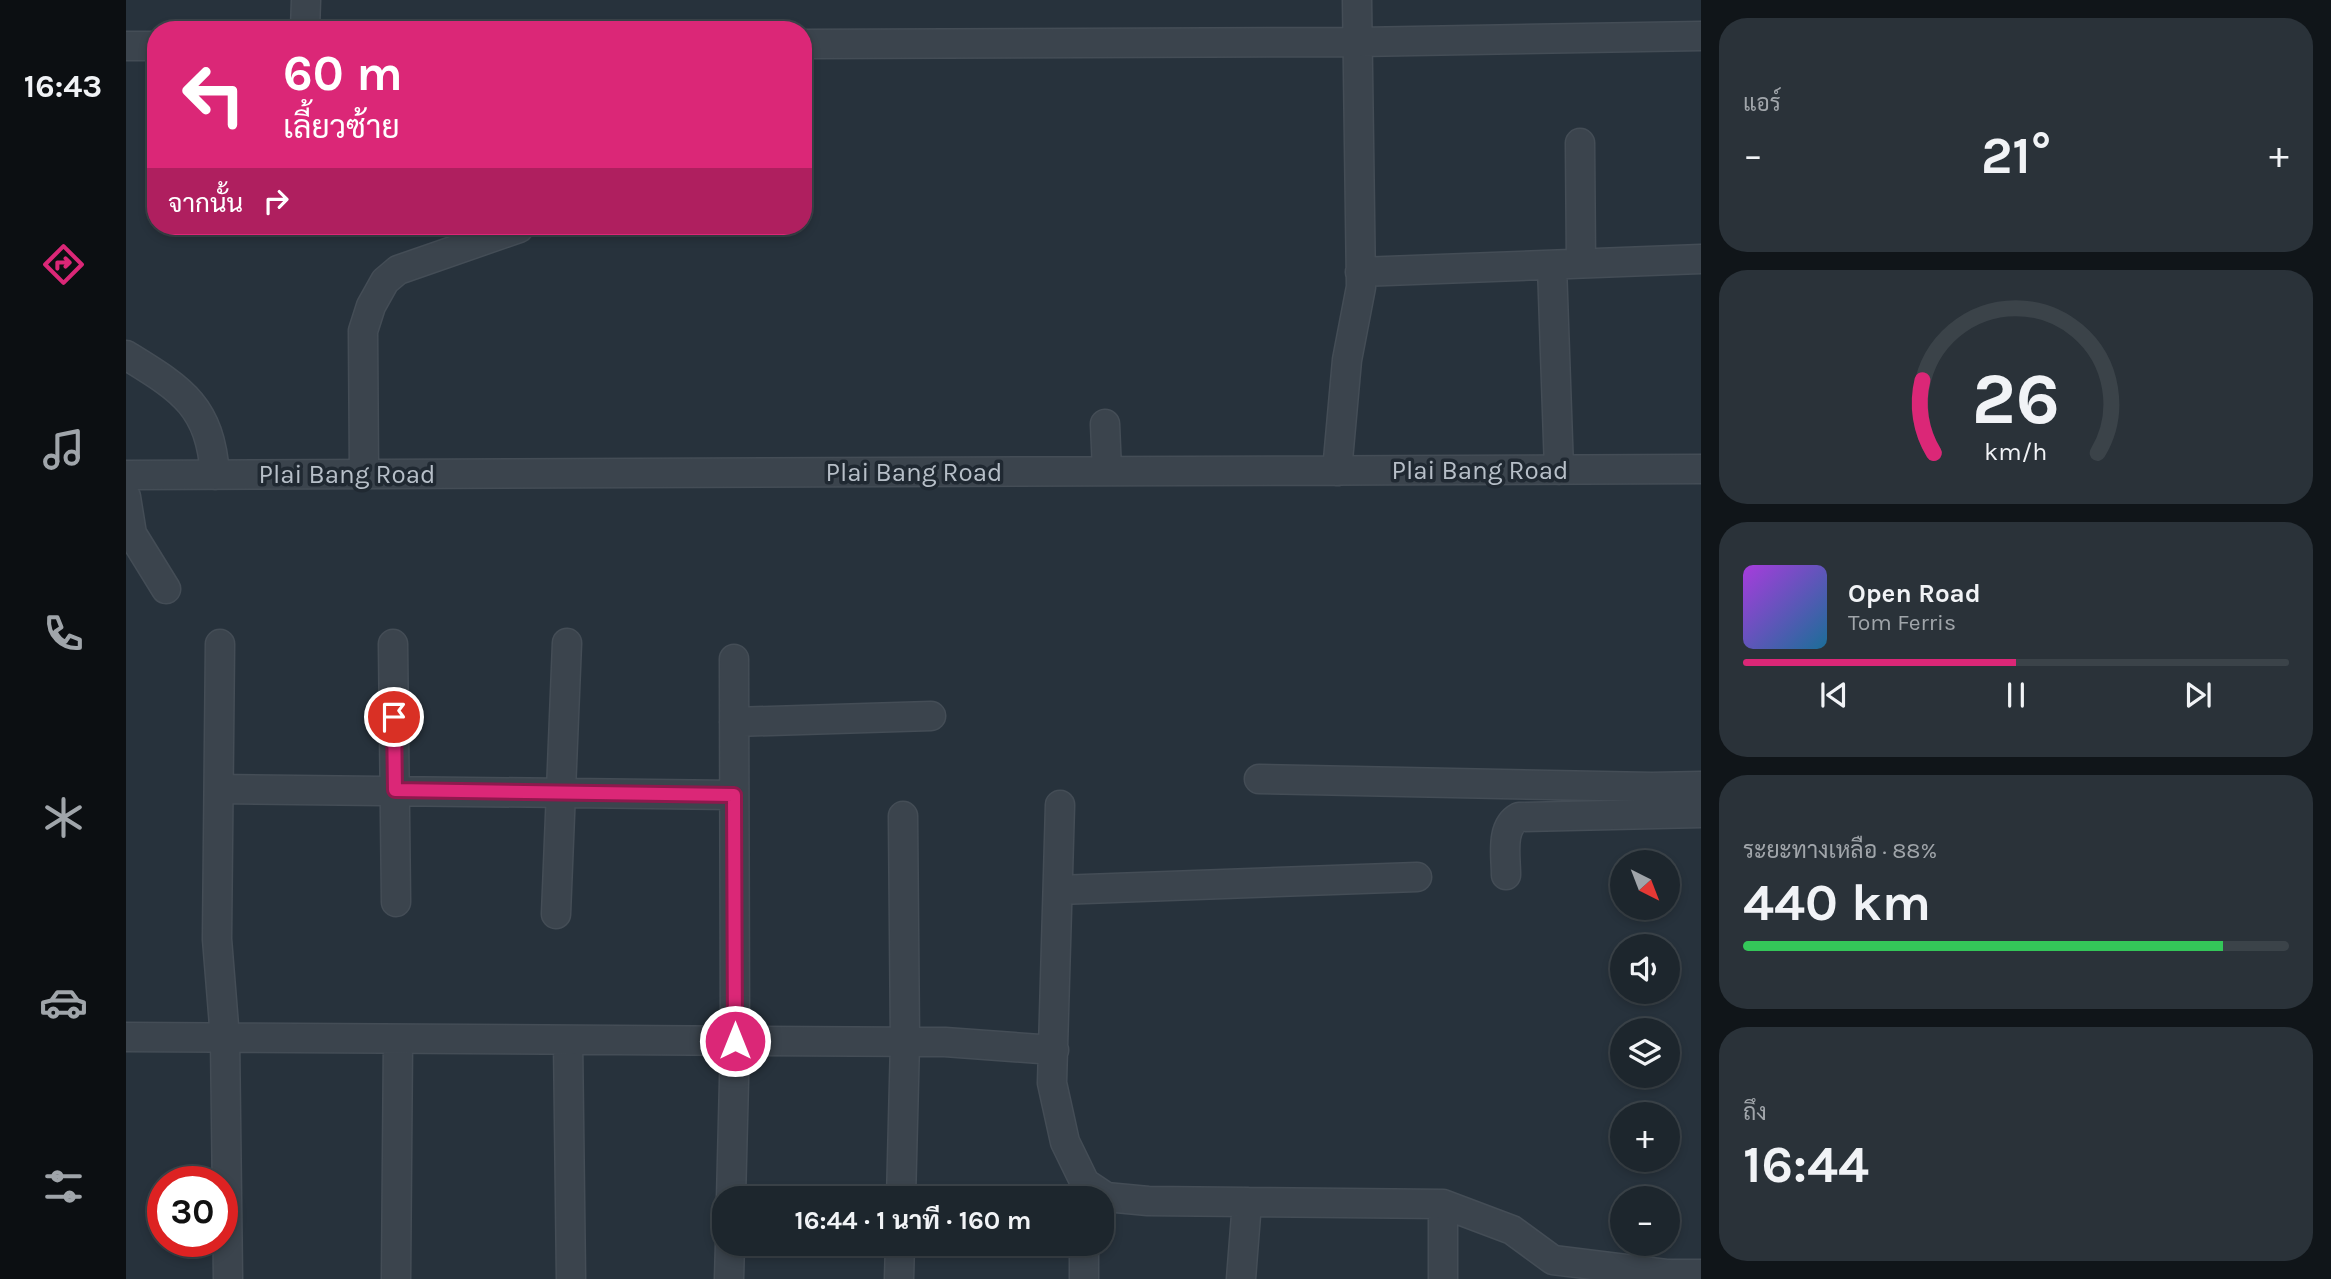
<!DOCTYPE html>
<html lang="th">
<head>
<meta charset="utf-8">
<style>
	body { margin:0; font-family:Karla,Sarabun,sans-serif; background:#2a3239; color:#f1f3f6; height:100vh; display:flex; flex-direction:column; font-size:26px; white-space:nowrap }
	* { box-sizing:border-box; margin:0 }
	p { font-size:23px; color:#a0a5aa }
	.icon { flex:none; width:38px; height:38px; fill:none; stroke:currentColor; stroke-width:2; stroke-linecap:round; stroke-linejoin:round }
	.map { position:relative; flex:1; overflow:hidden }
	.sheet { display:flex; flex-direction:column; gap:18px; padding:18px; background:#101519; width:630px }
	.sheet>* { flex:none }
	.top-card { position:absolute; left:21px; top:21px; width:665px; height:214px; border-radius:28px; box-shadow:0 4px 10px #0003,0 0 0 2px #3b4349; background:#db2777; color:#fff; overflow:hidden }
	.needle { width:46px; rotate:138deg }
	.tools { position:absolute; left:1484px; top:850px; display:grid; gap:14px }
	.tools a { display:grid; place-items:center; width:70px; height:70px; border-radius:50%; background:#1d262d; box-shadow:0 4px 10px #0003,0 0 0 2px #3b4349; font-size:35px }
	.speed { position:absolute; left:21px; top:1166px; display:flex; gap:14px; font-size:35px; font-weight:700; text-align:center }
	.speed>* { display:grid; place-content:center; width:91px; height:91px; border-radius:50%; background:#1d262d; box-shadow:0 4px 10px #0003,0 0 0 2px #3b4349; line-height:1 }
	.speed .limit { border:10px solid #d22; background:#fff; color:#111 }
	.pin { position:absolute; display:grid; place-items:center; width:60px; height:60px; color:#fff; margin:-30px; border:4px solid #fff; border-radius:50%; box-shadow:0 2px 7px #0007 }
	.me { position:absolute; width:77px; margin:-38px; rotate:0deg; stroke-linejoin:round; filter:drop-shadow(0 0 5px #0008) }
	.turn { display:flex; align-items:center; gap:24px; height:147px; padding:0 21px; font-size:32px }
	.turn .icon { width:91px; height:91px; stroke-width:2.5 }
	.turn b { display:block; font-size:49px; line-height:60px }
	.then { display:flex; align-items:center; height:66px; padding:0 21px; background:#0003; gap:14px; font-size:26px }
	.big { font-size:52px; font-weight:700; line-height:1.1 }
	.sheet .tile { flex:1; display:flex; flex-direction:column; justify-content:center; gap:10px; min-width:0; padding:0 24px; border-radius:28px; background:#2a3239 }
	.sheet .dial { align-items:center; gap:0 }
	.dial svg { height:182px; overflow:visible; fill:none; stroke:#3b4349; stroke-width:7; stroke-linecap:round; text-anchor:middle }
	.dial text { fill:#f1f3f6; stroke:none }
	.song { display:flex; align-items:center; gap:21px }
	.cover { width:84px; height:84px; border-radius:10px; background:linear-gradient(135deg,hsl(280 70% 55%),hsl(200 70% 35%)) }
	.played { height:7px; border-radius:4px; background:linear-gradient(90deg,#db2777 50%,#3b4349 50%) }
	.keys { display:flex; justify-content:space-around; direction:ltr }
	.heat { display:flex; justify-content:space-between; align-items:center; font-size:38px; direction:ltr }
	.charge { height:10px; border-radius:5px; background:linear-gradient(90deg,#34c759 88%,#3b4349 0) }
	.trip { position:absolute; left:586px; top:1186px; width:402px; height:70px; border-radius:28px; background:#1d262d; box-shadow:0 4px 10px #0003,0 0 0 2px #3b4349; font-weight:700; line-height:70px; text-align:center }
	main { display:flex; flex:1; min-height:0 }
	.menu { display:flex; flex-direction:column; width:126px; justify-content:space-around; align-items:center; background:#0c0f12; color:#a0a5aa }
	.menu .icon { width:49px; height:49px }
	.menu .active { color:#db2777 }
	.menu b { font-size:32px; color:#f1f3f6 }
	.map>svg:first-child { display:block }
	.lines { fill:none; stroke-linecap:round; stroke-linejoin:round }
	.minor-casing { stroke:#444d56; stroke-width:31 }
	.minor { stroke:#3b444d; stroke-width:28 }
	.route-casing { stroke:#8e194d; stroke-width:18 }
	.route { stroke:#db2777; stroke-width:12 }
	.labels { text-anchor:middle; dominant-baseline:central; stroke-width:7; stroke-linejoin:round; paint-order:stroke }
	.street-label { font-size:26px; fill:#b7bfc8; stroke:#202932 }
</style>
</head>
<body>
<main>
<nav class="menu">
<b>16:43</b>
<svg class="icon active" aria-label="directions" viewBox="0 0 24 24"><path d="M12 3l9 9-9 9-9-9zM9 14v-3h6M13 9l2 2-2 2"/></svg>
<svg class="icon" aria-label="music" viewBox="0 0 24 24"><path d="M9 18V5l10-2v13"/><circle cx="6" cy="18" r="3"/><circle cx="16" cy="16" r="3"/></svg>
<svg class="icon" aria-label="phone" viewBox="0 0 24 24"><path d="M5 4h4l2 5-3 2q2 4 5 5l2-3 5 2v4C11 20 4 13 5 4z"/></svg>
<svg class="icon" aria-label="climate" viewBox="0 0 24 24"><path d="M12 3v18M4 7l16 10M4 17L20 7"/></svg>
<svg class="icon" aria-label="car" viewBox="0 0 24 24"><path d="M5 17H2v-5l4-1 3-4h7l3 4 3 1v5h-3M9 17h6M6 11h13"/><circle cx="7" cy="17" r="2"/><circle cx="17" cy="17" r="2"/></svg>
<svg class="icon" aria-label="filters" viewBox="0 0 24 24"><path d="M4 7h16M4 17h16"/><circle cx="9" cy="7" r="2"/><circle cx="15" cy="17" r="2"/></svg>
</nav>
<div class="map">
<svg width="1575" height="1279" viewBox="0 0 1575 1279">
	<rect width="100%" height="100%" fill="#27323c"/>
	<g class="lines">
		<defs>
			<path id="minor" d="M179,30L180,0
				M677,44L1232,42L1575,36
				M0,46H30
				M1454,143L1455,263
				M1426,266L1433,470
				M1234,272L1575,259
				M0,355C55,389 84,405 89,475
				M979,424L981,471
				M1211,471L1221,360L1235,287L1231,0
				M238,474L237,331L245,306L259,281L272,270L393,228
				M0,475L1575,469
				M0,497L6,534L40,589
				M94,644L91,939L99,1038L102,1279
				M267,644L270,902
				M608,722L805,716
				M1133,779L1526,787L1575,786
				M93,789L608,795
				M934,805L926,1083L939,1142L959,1183L980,1197L1022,1201L1317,1204L1386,1230L1427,1260L1540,1274H1575
				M1380,875C1380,856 1374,827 1393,817L1575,813
				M932,890L1291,877
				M430,914L441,643
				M0,1037L819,1042L928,1050
				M442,1040L445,1279
				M605,1199L609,1041L608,659
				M775,1199L779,1042L777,816
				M270,1279L272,1039
				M603,1279L604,1244
				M773,1279L774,1244
				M958,1279V1244
				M1115,1279L1121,1202
				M1317,1279V1204"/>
		</defs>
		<!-- minor casing -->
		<use href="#minor" class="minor-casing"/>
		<!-- minor -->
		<use href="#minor" class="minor"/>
	</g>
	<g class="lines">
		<defs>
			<path id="route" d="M268,717L269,790L608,795L609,1041"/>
		</defs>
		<!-- route casing -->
		<use href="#route" class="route-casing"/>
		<!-- route -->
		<use href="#route" class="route"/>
	</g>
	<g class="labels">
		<!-- street labels -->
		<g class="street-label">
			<text x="1354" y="470">Plai Bang Road</text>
			<text x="788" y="472">Plai Bang Road</text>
			<text x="221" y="474">Plai Bang Road</text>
		</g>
	</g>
</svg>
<div class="tools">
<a><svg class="needle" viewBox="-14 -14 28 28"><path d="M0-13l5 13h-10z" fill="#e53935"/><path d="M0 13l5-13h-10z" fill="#a0a5aa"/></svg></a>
<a><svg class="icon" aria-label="sound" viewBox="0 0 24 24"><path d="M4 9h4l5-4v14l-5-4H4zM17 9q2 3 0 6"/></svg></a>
<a><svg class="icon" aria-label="layers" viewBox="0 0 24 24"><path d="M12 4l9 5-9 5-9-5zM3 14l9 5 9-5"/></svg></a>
<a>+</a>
<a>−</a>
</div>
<div class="speed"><div class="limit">30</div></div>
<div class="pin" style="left:268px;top:717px;background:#d93025"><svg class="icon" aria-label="arrive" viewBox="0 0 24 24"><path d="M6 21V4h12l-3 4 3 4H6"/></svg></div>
<svg class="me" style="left:609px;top:1041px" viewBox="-20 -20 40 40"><circle r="17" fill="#db2777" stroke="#fff" stroke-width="3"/><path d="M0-11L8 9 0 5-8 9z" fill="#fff"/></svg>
<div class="trip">16:44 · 1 นาที · 160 m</div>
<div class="top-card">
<div class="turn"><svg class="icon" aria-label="left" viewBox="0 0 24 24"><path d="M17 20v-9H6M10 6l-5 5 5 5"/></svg><div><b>60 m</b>เลี้ยวซ้าย</div></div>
<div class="then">จากนั้น<svg class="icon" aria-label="right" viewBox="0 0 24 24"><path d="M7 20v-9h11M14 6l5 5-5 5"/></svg></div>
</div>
</div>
<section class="sheet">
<div class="tile"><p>แอร์</p>
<div class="heat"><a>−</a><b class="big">21°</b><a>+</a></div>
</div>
<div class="tile dial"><svg viewBox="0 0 100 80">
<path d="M14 69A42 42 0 1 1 86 69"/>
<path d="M14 69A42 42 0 0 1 9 37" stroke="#db2777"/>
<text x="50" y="56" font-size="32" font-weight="700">26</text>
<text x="50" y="72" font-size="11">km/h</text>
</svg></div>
<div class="tile">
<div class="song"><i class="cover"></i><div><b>Open Road</b><p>Tom Ferris</p></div></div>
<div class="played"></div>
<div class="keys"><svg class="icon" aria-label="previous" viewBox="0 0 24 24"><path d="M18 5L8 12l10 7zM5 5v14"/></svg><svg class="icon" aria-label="pause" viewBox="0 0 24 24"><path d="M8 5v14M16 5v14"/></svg><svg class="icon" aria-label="next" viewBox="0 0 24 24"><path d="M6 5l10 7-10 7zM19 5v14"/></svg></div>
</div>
<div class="tile"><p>ระยะทางเหลือ · 88%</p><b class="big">440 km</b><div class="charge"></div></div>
<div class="tile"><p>ถึง</p><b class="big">16:44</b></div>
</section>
</main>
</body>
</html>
